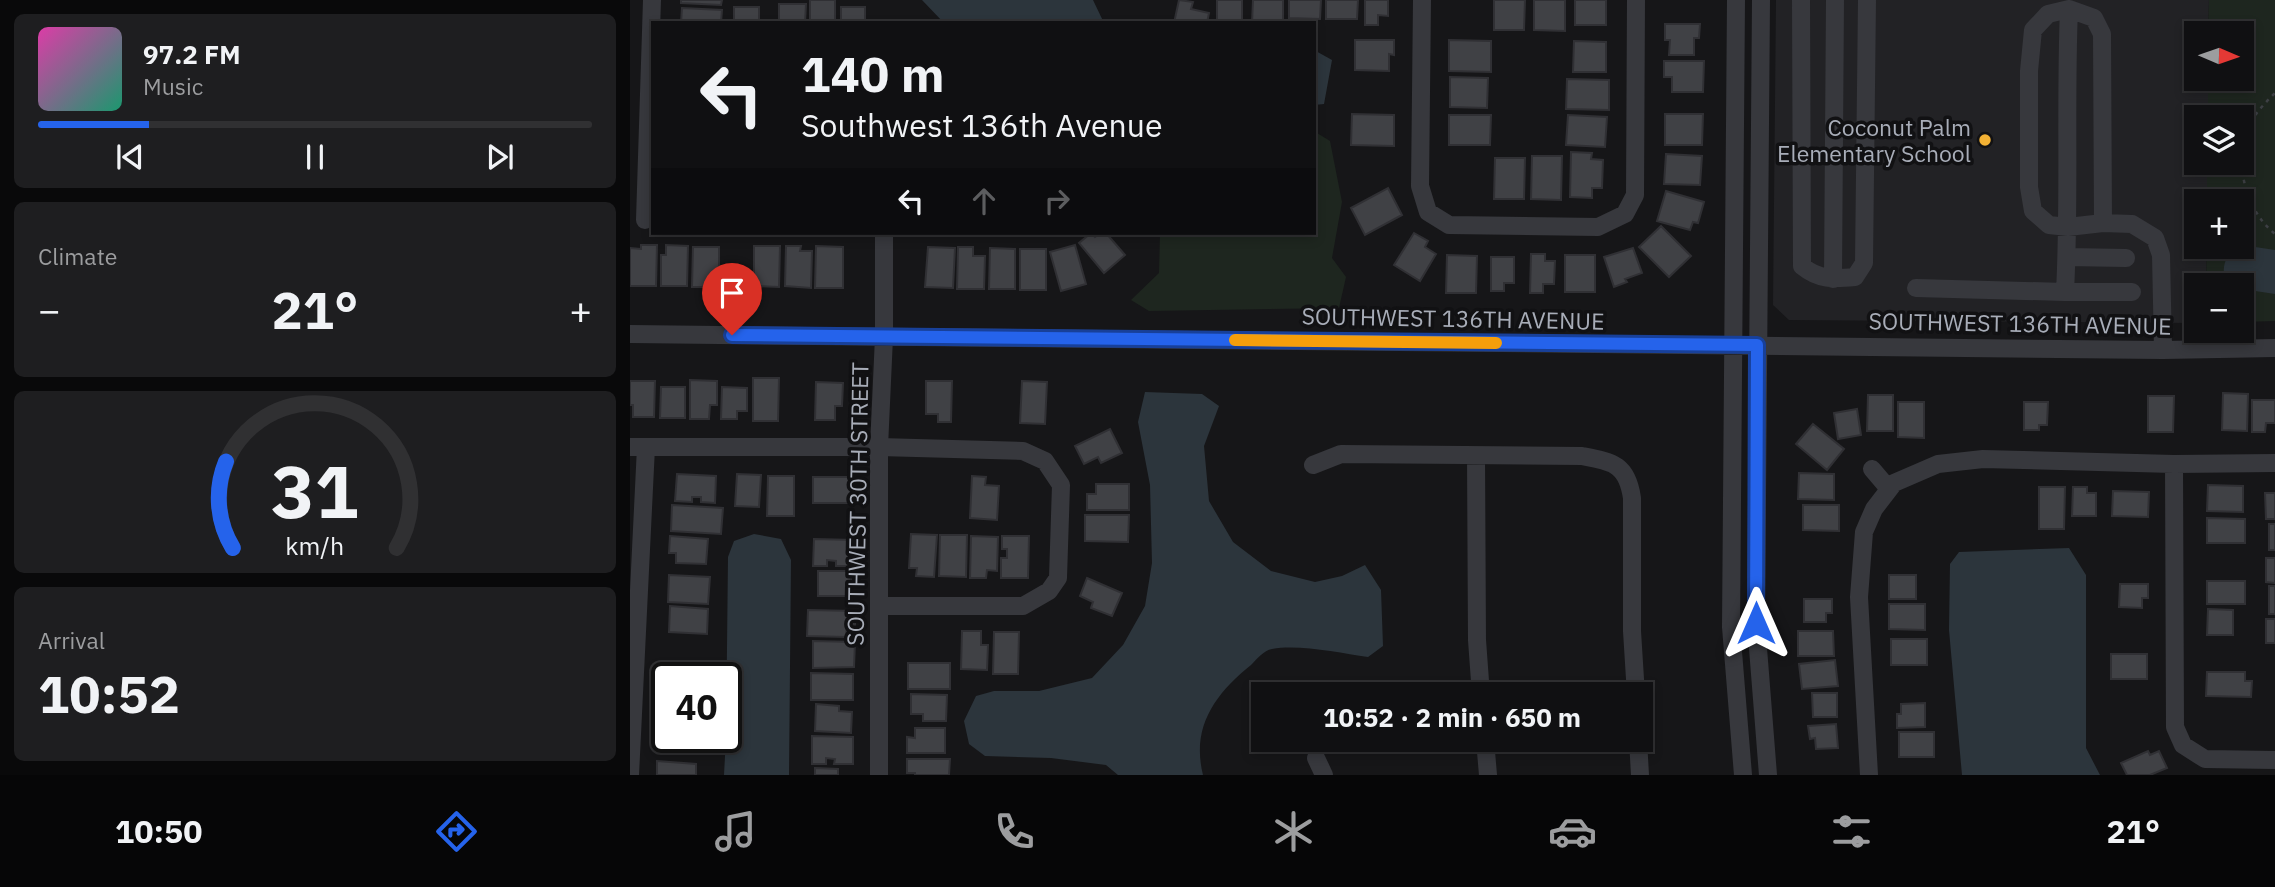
<!DOCTYPE html>
<html lang="en">
<head>
<meta charset="utf-8">
<style>
	body { margin:0; font-family:"IBM Plex Sans",sans-serif; background:#1e1e20; color:#f1f3f6; height:100vh; display:flex; flex-direction:column; font-size:26px; white-space:nowrap }
	* { box-sizing:border-box; margin:0 }
	p { font-size:23px; color:#9c9d9f }
	.icon { flex:none; width:38px; height:38px; fill:none; stroke:currentColor; stroke-width:2; stroke-linecap:round; stroke-linejoin:round }
	.map { position:relative; flex:1; overflow:hidden }
	.drawer { display:flex; flex-direction:column; gap:14px; padding:14px; background:#09090a; width:630px }
	.drawer>* { flex:none }
	.guide { position:absolute; left:21px; top:21px; width:665px; height:214px; border-radius:0px; box-shadow:0 4px 10px #0003,0 0 0 2px #303032; background:#101012; color:#f1f3f6; overflow:hidden }
	.needle { width:46px; rotate:92deg }
	.fabs { position:absolute; left:1554px; top:21px; display:grid; gap:14px }
	.fabs a { display:grid; place-items:center; width:70px; height:70px; border-radius:0px; background:#101012; box-shadow:0 4px 10px #0003,0 0 0 2px #303032; font-size:35px }
	.speed { position:absolute; left:21px; top:662px; display:flex; gap:14px; font-size:35px; font-weight:700; text-align:center }
	.speed>* { display:grid; place-content:center; width:91px; height:91px; border-radius:50%; background:#101012; box-shadow:0 4px 10px #0003,0 0 0 2px #303032; line-height:1 }
	.speed .limit { border:4px solid #111; border-radius:10px; background:#fff; color:#111 }
	.pin { position:absolute; display:grid; place-items:center; width:60px; height:60px; color:#fff; margin:-72px -30px; border-radius:50% 50% 50% 0; rotate:-45deg; box-shadow:0 0 7px #0007 }
	.pin .icon { rotate:45deg }
	.me { position:absolute; width:77px; margin:-38px; rotate:0deg; stroke-linejoin:round; filter:drop-shadow(0 0 5px #0008) }
	.turn { display:flex; align-items:center; gap:24px; height:147px; padding:0 35px; font-size:32px }
	.turn .icon { width:91px; height:91px; stroke-width:2.5 }
	.turn b { display:block; font-size:49px; line-height:60px }
	.lanes { display:flex; align-items:center; height:66px; padding:0 35px; background:#0003; justify-content:center; gap:35px; direction:ltr }
	.lanes .off { opacity:.35 }
	.big { font-size:52px; font-weight:700; line-height:1.1 }
	.drawer .widget { flex:1; display:flex; flex-direction:column; justify-content:center; gap:10px; min-width:0; padding:0 24px; border-radius:10px; background:#1e1e20 }
	.drawer .dial { align-items:center; gap:0 }
	.dial svg { height:182px; overflow:visible; fill:none; stroke:#303032; stroke-width:7; stroke-linecap:round; text-anchor:middle }
	.dial text { fill:#f1f3f6; stroke:none }
	.song { display:flex; align-items:center; gap:21px }
	.cover { width:84px; height:84px; border-radius:10px; background:linear-gradient(135deg,hsl(320 70% 55%),hsl(160 70% 35%)) }
	.played { height:7px; border-radius:4px; background:linear-gradient(90deg,#2563eb 20%,#303032 20%) }
	.keys { display:flex; justify-content:space-around; direction:ltr }
	.heat { display:flex; justify-content:space-between; align-items:center; font-size:38px; direction:ltr }
	.trip { position:absolute; left:621px; top:682px; width:402px; height:70px; border-radius:0px; background:#101012; box-shadow:0 4px 10px #0003,0 0 0 2px #303032; font-weight:700; line-height:70px; text-align:center }
	.tab-bar { display:flex; height:112px; justify-content:space-around; align-items:center; background:#060607; color:#9c9d9f }
	.tab-bar .icon { width:49px; height:49px }
	.tab-bar .current { color:#2563eb }
	.tab-bar b { font-size:32px; color:#f1f3f6 }
	main { display:flex; flex:1; min-height:0 }
	.map>svg:first-child { display:block }
	.built { fill:#222225 }
	.green { fill:#1e261f }
	.water { fill:#2c353c }
	.building { fill:#404145; stroke:#303034; stroke-width:2 }
	.lines { fill:none; stroke-linecap:round; stroke-linejoin:round }
	.path { stroke:#3d3f44; stroke-width:2.5; stroke-dasharray:3.5 5; stroke-linecap:butt }
	.minor { stroke:#37383d; stroke-width:18 }
	.route-casing { stroke:#184099; stroke-width:18 }
	.route { stroke:#2563eb; stroke-width:12 }
	.slow { stroke:#f59e0b; stroke-width:12 }
	.poi-dot { fill:#f2b134; stroke:#111113; stroke-width:2.5 }
	.labels { text-anchor:middle; dominant-baseline:central; stroke-width:7; stroke-linejoin:round; paint-order:stroke }
	.poi-label { font-size:23px; fill:#a8adb8; stroke:#111113; text-anchor:end }
	.street-label { font-size:23px; fill:#a8adb8; stroke:#111113 }
</style>
</head>
<body>
<main>
<section class="drawer">
<div class="widget">
<div class="song"><i class="cover"></i><div><b>97.2 FM</b><p>Music</p></div></div>
<div class="played"></div>
<div class="keys"><svg class="icon" aria-label="previous" viewBox="0 0 24 24"><path d="M18 5L8 12l10 7zM5 5v14"/></svg><svg class="icon" aria-label="pause" viewBox="0 0 24 24"><path d="M8 5v14M16 5v14"/></svg><svg class="icon" aria-label="next" viewBox="0 0 24 24"><path d="M6 5l10 7-10 7zM19 5v14"/></svg></div>
</div>
<div class="widget"><p>Climate</p>
<div class="heat"><a>−</a><b class="big">21°</b><a>+</a></div>
</div>
<div class="widget dial"><svg viewBox="0 0 100 80">
<path d="M14 69A42 42 0 1 1 86 69"/>
<path d="M14 69A42 42 0 0 1 11 31" stroke="#2563eb"/>
<text x="50" y="56" font-size="32" font-weight="700">31</text>
<text x="50" y="72" font-size="11">km/h</text>
</svg></div>
<div class="widget"><p>Arrival</p><b class="big">10:52</b></div>
</section>
<div class="map">
<svg width="1645" height="775" viewBox="0 0 1645 775">
	<rect width="100%" height="100%" fill="#161618"/>
	<!-- built -->
	<path class="built" d="M1146,0H1579L1578,33H1566V79H1578V117H1566V163H1577V201H1566V247H1577L1576,285H1566V323L1159,320L1143,305Z"/>
	<!-- green -->
	<path class="green" d="M1579,0H1645V321L1612,322V285H1576L1577,247H1612V201H1577V163H1612V117H1578V79H1612V33H1578Z
		M684,113L687,133L700,141L712,202L702,258L716,277L709,308L519,311L501,300L529,273L530,233H684Z"/>
	<!-- water -->
	<path class="water" d="M292,0H463L474,23H314Z
		M684,50L702,60L694,104L684,105Z
		M1612,245L1645,250V294L1612,289V285C1586,285 1592,260 1604,247H1612Z
		M515,392L572,394L589,406L574,446L579,501L603,542L641,571L685,582L712,576L735,565L751,590L753,646L738,657C710,653 669,644 642,649C634,650 626,660 621,665C585,694 561,727 573,775H488L476,765L421,758L355,756L339,744L334,721L346,696L364,691H409L462,678L493,645L515,606L522,563L520,485L508,422Z
		M124,534L151,539L161,560L159,775H94L96,737L98,557L104,541Z
		M1439,548L1456,575V748L1470,775H1332L1319,630L1320,564L1329,552Z"/>
	<!-- building -->
	<path class="building" d="M51,0H92L91,5L51,3Z
		M180,0H205V23H180Z
		M549,0L563,2L561,9L579,13L577,23H544Z
		M587,0H612V23H587Z
		M623,0H653V23H622Z
		M659,0H691L690,19L659,18Z
		M696,0H728L727,19H696Z
		M735,0H758V16L748,15V25H735Z
		M864,0H895L894,30H864Z
		M904,0H935V31L904,30Z
		M945,0H976V25H945Z
		M149,4H176L175,23H149Z
		M104,7H129V23H104Z
		M211,7H235V23H211Z
		M52,8L92,10L91,23H51Z
		M1035,24H1070L1069,38H1064V55H1039L1040,40H1035Z
		M725,40H764V55L759,54V71L725,70Z
		M819,40L861,41V72L819,71Z
		M944,41L976,42V72H943Z
		M1034,61H1074L1073,92H1042V77H1034Z
		M820,77L858,78L857,108L820,107Z
		M937,79L979,80V110L936,109Z
		M722,114L764,115V146L721,145Z
		M1035,114H1073L1072,145H1035Z
		M819,115H861L860,145H819Z
		M938,115L977,117L975,147L936,145Z
		M941,152L962,153L961,159L973,160L972,188H962V198L940,197Z
		M1036,154L1072,156L1070,185L1034,184Z
		M902,156H932L931,200L901,199Z
		M865,158H895L894,199H864Z
		M758,188L772,215L735,235L721,208Z
		M1036,191L1074,202L1068,223L1063,222L1060,230L1027,221Z
		M1031,226L1061,256L1039,277L1009,247Z
		M461,233L465,237L470,233H476L495,255L474,273L449,243Z
		M784,233L798,241L795,247L806,254L790,281L764,265Z
		M11,245H27L26,286H0V248L11,249Z
		M36,245L58,246L57,286H31V255H36Z
		M445,245L456,284L431,291L420,252Z
		M124,246H150L149,287L124,286Z
		M156,246H171L170,251H182L181,288L155,286Z
		M186,246L213,247V288H185Z
		M63,247H89V287H62Z
		M298,247L325,248L323,288L295,287Z
		M328,247H343V256H355L354,289H327Z
		M360,248L385,249V289H359Z
		M1003,248L1012,273L995,279L997,282L984,287L974,257Z
		M390,249H416V290H390Z
		M901,254H915V261H925L924,284H913V293H900Z
		M817,255L847,256L846,293H816Z
		M935,255H965V292H935Z
		M861,257H884V283H874V291H861Z
		M123,378H149L148,421H123Z
		M60,380L87,381V405H80L79,419H60Z
		M0,381H25L24,417H3V405H0Z
		M296,381H322L321,422H308V414H296Z
		M392,381L417,382L415,424L390,423Z
		M186,382L213,383L212,406H205V420H185Z
		M31,387H55V418H30Z
		M92,387L117,388V411H107V419H91Z
		M1593,393L1618,394L1617,431L1592,430Z
		M1238,395H1263V431H1237Z
		M1518,396H1544L1543,432H1518Z
		M1622,400H1645V423H1636L1635,432H1622Z
		M1268,402H1294V438L1268,437Z
		M1394,402H1418L1417,425H1409V430H1394Z
		M1227,409L1231,435L1208,439L1204,413Z
		M1183,424L1214,449L1197,470L1166,444Z
		M480,429L492,453L471,463L468,457L454,464L445,446Z
		M1169,473L1204,474V500L1168,499Z
		M47,474L86,476L85,503L71,502V497H62V502L45,501Z
		M107,474L131,475L129,507L105,506Z
		M138,476H164V516H137Z
		M342,476L356,477L355,485L369,486L367,520L340,518Z
		M183,477H225V503H183Z
		M466,484H499V510H457V494H466Z
		M1578,485L1613,486V512L1577,511Z
		M1409,487H1435L1434,529H1409Z
		M1443,487H1457V493H1466V516H1442Z
		M1483,491L1519,492L1518,517L1482,516Z
		M1635,493H1645V519H1636Z
		M42,505L93,508L91,534L41,531Z
		M1173,505H1209V531L1173,530Z
		M455,515H499L498,542L455,541Z
		M1577,518L1615,519V543H1577Z
		M1639,524H1645V550H1639Z
		M281,534L307,535L304,577L286,576L287,568H279Z
		M310,535H337L336,577L309,576Z
		M40,536L78,539L76,564L46,563V553H39Z
		M341,536L368,537L367,571L357,570L356,578H340Z
		M372,536H399L398,578H371V558H377V549H372Z
		M184,539L225,540V566H206V561L197,560V566H183Z
		M1636,558H1645V583L1636,582Z
		M188,571H221V596H188Z
		M39,575L80,577L78,604L38,602Z
		M1259,575H1286V599H1259Z
		M457,578L492,593L482,616L461,608L463,602L450,596Z
		M1577,581H1615V604H1577Z
		M1490,584H1518V598H1512V608L1489,607Z
		M1639,586H1645V614H1639Z
		M1174,599H1202V613H1196V622H1174Z
		M1259,604H1295V630L1259,629Z
		M40,606L78,609L77,634L39,632Z
		M1578,609L1603,610V635H1577Z
		M178,610L225,611V625H217L216,637L177,636Z
		M1636,619H1645V643H1636Z
		M332,631H351V645H358L357,670L331,669Z
		M1168,631H1203L1204,656H1168Z
		M364,632H389L388,674H363Z
		M1261,639H1297V665H1261Z
		M183,641L225,642L224,667L183,668Z
		M1481,654H1517V679H1481Z
		M1205,660L1208,686L1172,689L1169,664Z
		M278,663H320V689H278Z
		M41,669L76,671L75,677H41Z
		M1577,672H1615V681H1622L1621,697L1576,696Z
		M181,673L223,674V700H181Z
		M1182,693H1207V717H1183Z
		M281,694L317,695L316,721H293V714H281Z
		M31,699H37V719H30Z
		M1295,703V727L1267,728V714H1271V704Z
		M186,704L209,706V711L222,712L221,733L185,731Z
		M1206,724L1208,748L1186,749L1185,738L1180,739L1178,726Z
		M285,728H315V753H277V737L285,738Z
		M1269,732H1304V757H1269Z
		M182,736L223,737V764H204L205,759L196,758V764H182Z
		M1518,751L1520,755L1529,751L1537,768L1520,775H1497L1491,763Z
		M277,759H320L319,775H285V773H277Z
		M27,761L66,764V775H27Z
		M185,768L208,769V775H185Z"/>
	<g class="lines">
		<!-- path -->
		<path class="path" d="M1612,146C1615,124 1630,108 1645,93
			M1611,163C1614,190 1623,216 1645,234"/>
		<!-- minor -->
		<path class="minor" d="M792,0L790,186L798,212L819,225L968,227L995,214L1005,195L1006,0
			M1106,0L1101,627L1113,775
			M1131,0L1126,623L1138,775
			M1171,0L1172,266C1189,280 1203,279 1225,277L1234,263L1237,0
			M1439,9C1435,103 1440,197 1435,292H1502
			M15,220L22,0
			M1473,223L1438,227L1419,225L1403,211L1399,187V71L1403,30L1418,14L1439,9L1464,18L1472,34L1473,223L1502,224L1525,238L1531,255L1533,350
			M1437,257L1496,258
			M1203,279L1205,0
			M1286,288L1435,292
			M0,334L1533,350L1645,348
			M0,447H249L393,451L415,461L431,485L428,578L419,591L393,606H250
			M846,456L847,640L851,695
			M1544,464L1545,727L1553,745L1575,759L1645,760
			M683,465L711,454L952,456C983,462 997,464 1002,498V631L1006,695
			M1242,469L1259,489
			M855,740L858,775
			M1008,740L1010,775
			M686,758L694,775
			M0,775L16,447
			M249,775V447L254,337V233
			M1239,775L1229,597L1234,532L1244,509L1264,483L1308,464L1353,459L1544,464L1645,463"/>
	</g>
	<g class="lines">
		<defs>
			<path id="route" d="M102,335L1127,345L1126,623"/>
		</defs>
		<!-- route casing -->
		<use href="#route" class="route-casing"/>
		<!-- route -->
		<use href="#route" class="route"/>
		<!-- slow -->
		<path class="slow" d="M605,340L866,343"/>
	</g>
	<!-- markers -->
	<circle class="poi-dot" cx="1355" cy="140" r="7"/>
	<g class="labels">
		<!-- poi labels -->
		<g class="poi-label">
			<text x="1341" y="127">Coconut Palm<tspan x="1341" dy="26">Elementary School</tspan></text>
		</g>
		<!-- street labels -->
		<g class="street-label">
			<text transform="translate(823 318) rotate(1)">SOUTHWEST 136TH AVENUE</text>
			<text transform="translate(1390 323) rotate(1)">SOUTHWEST 136TH AVENUE</text>
			<text transform="translate(227 504) rotate(-89)">SOUTHWEST 30TH STREET</text>
		</g>
	</g>
</svg>
<div class="fabs">
<a><svg class="needle" viewBox="-14 -14 28 28"><path d="M0-13l5 13h-10z" fill="#e53935"/><path d="M0 13l5-13h-10z" fill="#9c9d9f"/></svg></a>
<a><svg class="icon" aria-label="layers" viewBox="0 0 24 24"><path d="M12 4l9 5-9 5-9-5zM3 14l9 5 9-5"/></svg></a>
<a>+</a>
<a>−</a>
</div>
<div class="speed"><div class="limit">40</div></div>
<div class="pin" style="left:102px;top:335px;background:#d93025"><svg class="icon" aria-label="arrive" viewBox="0 0 24 24"><path d="M6 21V4h12l-3 4 3 4H6"/></svg></div>
<svg class="me" style="left:1126px;top:623px" viewBox="-20 -20 40 40"><path d="M0-17L14 15 0 8-14 15z" fill="#2563eb" stroke="#fff" stroke-width="4"/></svg>
<div class="trip">10:52 · 2 min · 650 m</div>
<div class="guide">
<div class="turn"><svg class="icon" aria-label="left" viewBox="0 0 24 24"><path d="M17 20v-9H6M10 6l-5 5 5 5"/></svg><div><b>140 m</b>Southwest 136th Avenue</div></div>
<div class="lanes"><svg class="icon" aria-label="left" viewBox="0 0 24 24"><path d="M17 20v-9H6M10 6l-5 5 5 5"/></svg><svg class="icon off" aria-label="ahead" viewBox="0 0 24 24"><path d="M12 20V5M6 11l6-6 6 6"/></svg><svg class="icon off" aria-label="right" viewBox="0 0 24 24"><path d="M7 20v-9h11M14 6l5 5-5 5"/></svg></div>
</div>
</div>
</main>
<nav class="tab-bar">
<b>10:50</b>
<svg class="icon current" aria-label="directions" viewBox="0 0 24 24"><path d="M12 3l9 9-9 9-9-9zM9 14v-3h6M13 9l2 2-2 2"/></svg>
<svg class="icon" aria-label="music" viewBox="0 0 24 24"><path d="M9 18V5l10-2v13"/><circle cx="6" cy="18" r="3"/><circle cx="16" cy="16" r="3"/></svg>
<svg class="icon" aria-label="phone" viewBox="0 0 24 24"><path d="M5 4h4l2 5-3 2q2 4 5 5l2-3 5 2v4C11 20 4 13 5 4z"/></svg>
<svg class="icon" aria-label="climate" viewBox="0 0 24 24"><path d="M12 3v18M4 7l16 10M4 17L20 7"/></svg>
<svg class="icon" aria-label="car" viewBox="0 0 24 24"><path d="M5 17H2v-5l4-1 3-4h7l3 4 3 1v5h-3M9 17h6M6 11h13"/><circle cx="7" cy="17" r="2"/><circle cx="17" cy="17" r="2"/></svg>
<svg class="icon" aria-label="filters" viewBox="0 0 24 24"><path d="M4 7h16M4 17h16"/><circle cx="9" cy="7" r="2"/><circle cx="15" cy="17" r="2"/></svg>
<b>21°</b>
</nav>
</body>
</html>
